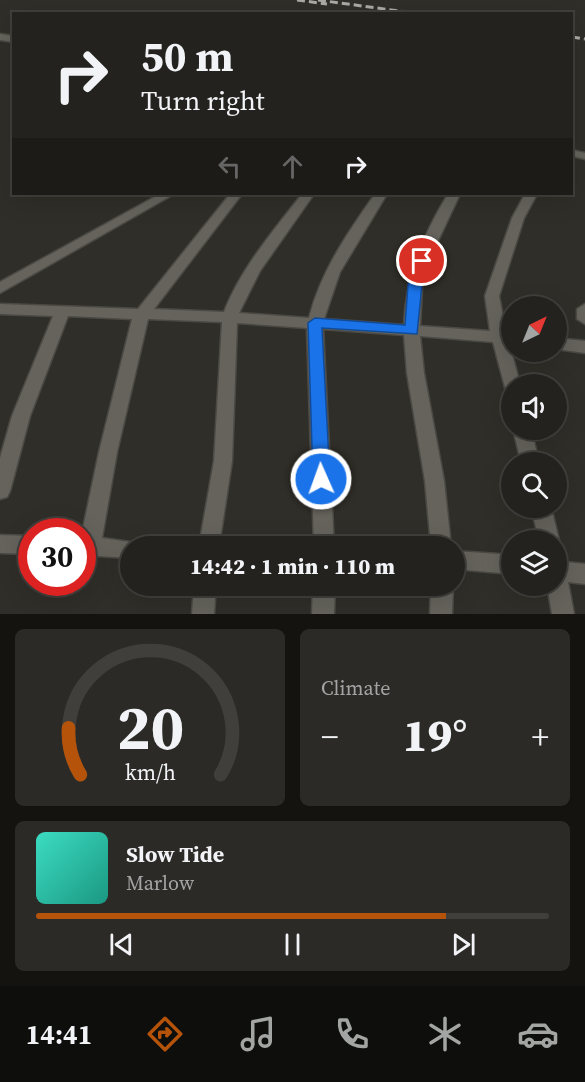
<!DOCTYPE html>
<html lang="en">
<head>
<meta charset="utf-8">
<style>
	body { margin:0; font-family:"Source Serif 4",serif; background:#2c2a27; color:#f1f3f6; height:100vh; display:flex; flex-direction:column; font-size:22px; white-space:nowrap }
	* { box-sizing:border-box; margin:0 }
	p { font-size:20px; color:#a3a4a4 }
	.icon { flex:none; width:33px; height:33px; fill:none; stroke:currentColor; stroke-width:2; stroke-linecap:round; stroke-linejoin:round }
	.map { position:relative; height:614px; overflow:hidden }
	.drawer { display:flex; flex-direction:column; gap:15px; padding:15px; background:#141310; flex:1 }
	.drawer>* { flex:none }
	.top-card { position:absolute; left:12px; top:12px; width:561px; height:183px; border-radius:0px; box-shadow:0 6px 24px #0002,0 0 0 2px #413f3c; background:#24221e; color:#f1f3f6; overflow:hidden }
	.needle { width:39px; rotate:43deg }
	.controls { position:absolute; left:501px; top:296px; display:grid; gap:12px }
	.controls a { display:grid; place-items:center; width:66px; height:66px; border-radius:50%; background:#24221e; box-shadow:0 6px 24px #0002,0 0 0 2px #413f3c; font-size:30px }
	.speed { position:absolute; left:18px; top:518px; display:flex; gap:12px; font-size:30px; font-weight:700; text-align:center }
	.speed>* { display:grid; place-content:center; width:78px; height:78px; border-radius:50%; background:#24221e; box-shadow:0 6px 24px #0002,0 0 0 2px #413f3c; line-height:1 }
	.speed .limit { border:9px solid #d22; background:#fff; color:#111 }
	.pin { position:absolute; display:grid; place-items:center; width:51px; height:51px; color:#fff; margin:-26px; border:3px solid #fff; border-radius:50%; box-shadow:0 2px 6px #0007 }
	.me { position:absolute; width:66px; margin:-33px; rotate:358deg; stroke-linejoin:round; filter:drop-shadow(0 0 4px #0008) }
	.turn { display:flex; align-items:center; gap:21px; height:126px; padding:0 30px; font-size:27px }
	.turn .icon { width:78px; height:78px; stroke-width:2.5 }
	.turn b { display:block; font-size:42px; line-height:51px }
	.lanes { display:flex; align-items:center; height:57px; padding:0 30px; background:#0003; justify-content:center; gap:30px; direction:ltr }
	.lanes .off { opacity:.35 }
	.big { font-size:45px; font-weight:800; line-height:1.1 }
	.drawer .widget { flex:1; display:flex; flex-direction:column; justify-content:center; gap:9px; min-width:0; padding:0 21px; border-radius:9px; background:#2c2a27 }
	.drawer .dial { align-items:center; gap:0 }
	.dial svg { height:156px; overflow:visible; fill:none; stroke:#413f3c; stroke-width:7; stroke-linecap:round; text-anchor:middle }
	.dial text { fill:#f1f3f6; stroke:none }
	.song { display:flex; align-items:center; gap:18px }
	.cover { width:72px; height:72px; border-radius:9px; background:linear-gradient(135deg,hsl(170 70% 55%),hsl(170 70% 35%)) }
	.played { height:6px; border-radius:3px; background:linear-gradient(90deg,#b45309 80%,#413f3c 80%) }
	.keys { display:flex; justify-content:space-around; direction:ltr }
	.heat { display:flex; justify-content:space-between; align-items:center; font-size:33px; direction:ltr }
	.drawer .tiles { flex:1; display:grid; gap:15px; grid-template-columns:1fr 1fr }
	.widget:last-child { grid-column:span 2 }
	.trip { position:absolute; left:120px; top:536px; width:345px; height:60px; border-radius:30px; background:#24221e; box-shadow:0 6px 24px #0002,0 0 0 2px #413f3c; font-weight:800; line-height:60px; text-align:center }
	.tabs { display:flex; height:96px; justify-content:space-around; align-items:center; background:#0e0e0c; color:#a3a4a4 }
	.tabs .icon { width:42px; height:42px }
	.tabs .active { color:#b45309 }
	.tabs b { font-size:27px; color:#f1f3f6 }
	.map>svg:first-child { display:block }
	.lines { fill:none; stroke-linecap:round; stroke-linejoin:round }
	.street-casing { stroke:#4b4944; stroke-width:3 }
	.street { fill:#65635c; fill-rule:evenodd }
	.rail { stroke:#aaa9a5; stroke-width:3; stroke-dasharray:8 4; stroke-linecap:butt }
	.route { fill:#1a73e8; stroke:#114b97; stroke-width:1.5 }
</style>
</head>
<body>
<div class="map">
<svg width="585" height="614" viewBox="0 0 585 614">
	<rect width="100%" height="100%" fill="#302e28"/>
	<g class="lines">
		<defs>
			<path id="street" d="M0,34L14,36V42L0,40Z
				M572,150L585,153V159L572,156Z
				M160,194H174L0,293V282Z
				M230,194H242L154,309L224,312C241,268 274,230 302,194H314L260,271L239,313L309,318C321,271 348,232 375,194H387L340,272L324,319L404,325C406,276 423,235 448,194H460L428,262L422,286L420,326L490,331L485,296L512,218L525,194H537L524,218L499,296L506,332L512,333V343H509L520,384H512V393L506,391L493,342L420,336L424,373L444,481L451,546H431L425,481L407,373L404,335L323,329L334,546H314L307,328L237,323L232,461L219,546H199L214,461L222,322L148,319L117,452L102,538L137,543L139,546H130V558L82,555V533L99,452L132,319L68,316L30,416L10,491L7,497L0,499V458L12,416L53,316L0,314V304L138,309Z
				M585,304V324L577,319V309Z
				M556,338L585,341V353L556,349Z
				M513,429H531L539,462H521Z
				M531,507H551L559,540L556,546V540H539Z
				M0,535L32,536V554L0,553Z
				M454,551L512,555V574L454,569Z
				M556,561L585,564V584L568,582L574,614H552L547,585H556Z
				M194,585H216L214,614H192Z
				M313,585H335L334,614H312Z
				M431,585H453L452,614H430Z"/>
		</defs>
		<!-- street casing -->
		<use href="#street" class="street-casing"/>
		<!-- street -->
		<use href="#street" class="street"/>
		<!-- rail -->
		<path class="rail" d="M297,0L327,4
			M318,0L421,14
			M572,37L585,39"/>
	</g>
	<!-- route -->
	<path class="route" d="M422,257L429,261L422,285L417,334L322,328L330,479L328,484L321,486L315,484L313,479L308,323L315,318L405,325L408,285L416,261Z"/>
</svg>
<div class="controls">
<a><svg class="needle" viewBox="-14 -14 28 28"><path d="M0-13l5 13h-10z" fill="#e53935"/><path d="M0 13l5-13h-10z" fill="#a3a4a4"/></svg></a>
<a><svg class="icon" aria-label="sound" viewBox="0 0 24 24"><path d="M4 9h4l5-4v14l-5-4H4zM17 9q2 3 0 6"/></svg></a>
<a><svg class="icon" aria-label="search" viewBox="0 0 24 24"><circle cx="10" cy="10" r="6"/><path d="M15 15l6 6"/></svg></a>
<a><svg class="icon" aria-label="layers" viewBox="0 0 24 24"><path d="M12 4l9 5-9 5-9-5zM3 14l9 5 9-5"/></svg></a>
</div>
<div class="speed"><div class="limit">30</div></div>
<div class="pin" style="left:422px;top:261px;background:#d93025"><svg class="icon" aria-label="arrive" viewBox="0 0 24 24"><path d="M6 21V4h12l-3 4 3 4H6"/></svg></div>
<svg class="me" style="left:321px;top:479px" viewBox="-20 -20 40 40"><circle r="17" fill="#1a73e8" stroke="#fff" stroke-width="3"/><path d="M0-11L8 9 0 5-8 9z" fill="#fff"/></svg>
<div class="trip">14:42 · 1 min · 110 m</div>
<div class="top-card">
<div class="turn"><svg class="icon" aria-label="right" viewBox="0 0 24 24"><path d="M7 20v-9h11M14 6l5 5-5 5"/></svg><div><b>50 m</b>Turn right</div></div>
<div class="lanes"><svg class="icon off" aria-label="left" viewBox="0 0 24 24"><path d="M17 20v-9H6M10 6l-5 5 5 5"/></svg><svg class="icon off" aria-label="ahead" viewBox="0 0 24 24"><path d="M12 20V5M6 11l6-6 6 6"/></svg><svg class="icon" aria-label="right" viewBox="0 0 24 24"><path d="M7 20v-9h11M14 6l5 5-5 5"/></svg></div>
</div>
</div>
<section class="drawer">
<div class="tiles">
<div class="widget dial"><svg viewBox="0 0 100 80">
<path d="M14 69A42 42 0 1 1 86 69"/>
<path d="M14 69A42 42 0 0 1 8 45" stroke="#b45309"/>
<text x="50" y="56" font-size="32" font-weight="700">20</text>
<text x="50" y="72" font-size="11">km/h</text>
</svg></div>
<div class="widget"><p>Climate</p>
<div class="heat"><a>−</a><b class="big">19°</b><a>+</a></div>
</div>
<div class="widget">
<div class="song"><i class="cover"></i><div><b>Slow Tide</b><p>Marlow</p></div></div>
<div class="played"></div>
<div class="keys"><svg class="icon" aria-label="previous" viewBox="0 0 24 24"><path d="M18 5L8 12l10 7zM5 5v14"/></svg><svg class="icon" aria-label="pause" viewBox="0 0 24 24"><path d="M8 5v14M16 5v14"/></svg><svg class="icon" aria-label="next" viewBox="0 0 24 24"><path d="M6 5l10 7-10 7zM19 5v14"/></svg></div>
</div>
</div>
</section>
<nav class="tabs">
<b>14:41</b>
<svg class="icon active" aria-label="directions" viewBox="0 0 24 24"><path d="M12 3l9 9-9 9-9-9zM9 14v-3h6M13 9l2 2-2 2"/></svg>
<svg class="icon" aria-label="music" viewBox="0 0 24 24"><path d="M9 18V5l10-2v13"/><circle cx="6" cy="18" r="3"/><circle cx="16" cy="16" r="3"/></svg>
<svg class="icon" aria-label="phone" viewBox="0 0 24 24"><path d="M5 4h4l2 5-3 2q2 4 5 5l2-3 5 2v4C11 20 4 13 5 4z"/></svg>
<svg class="icon" aria-label="climate" viewBox="0 0 24 24"><path d="M12 3v18M4 7l16 10M4 17L20 7"/></svg>
<svg class="icon" aria-label="car" viewBox="0 0 24 24"><path d="M5 17H2v-5l4-1 3-4h7l3 4 3 1v5h-3M9 17h6M6 11h13"/><circle cx="7" cy="17" r="2"/><circle cx="17" cy="17" r="2"/></svg>
</nav>
</body>
</html>
